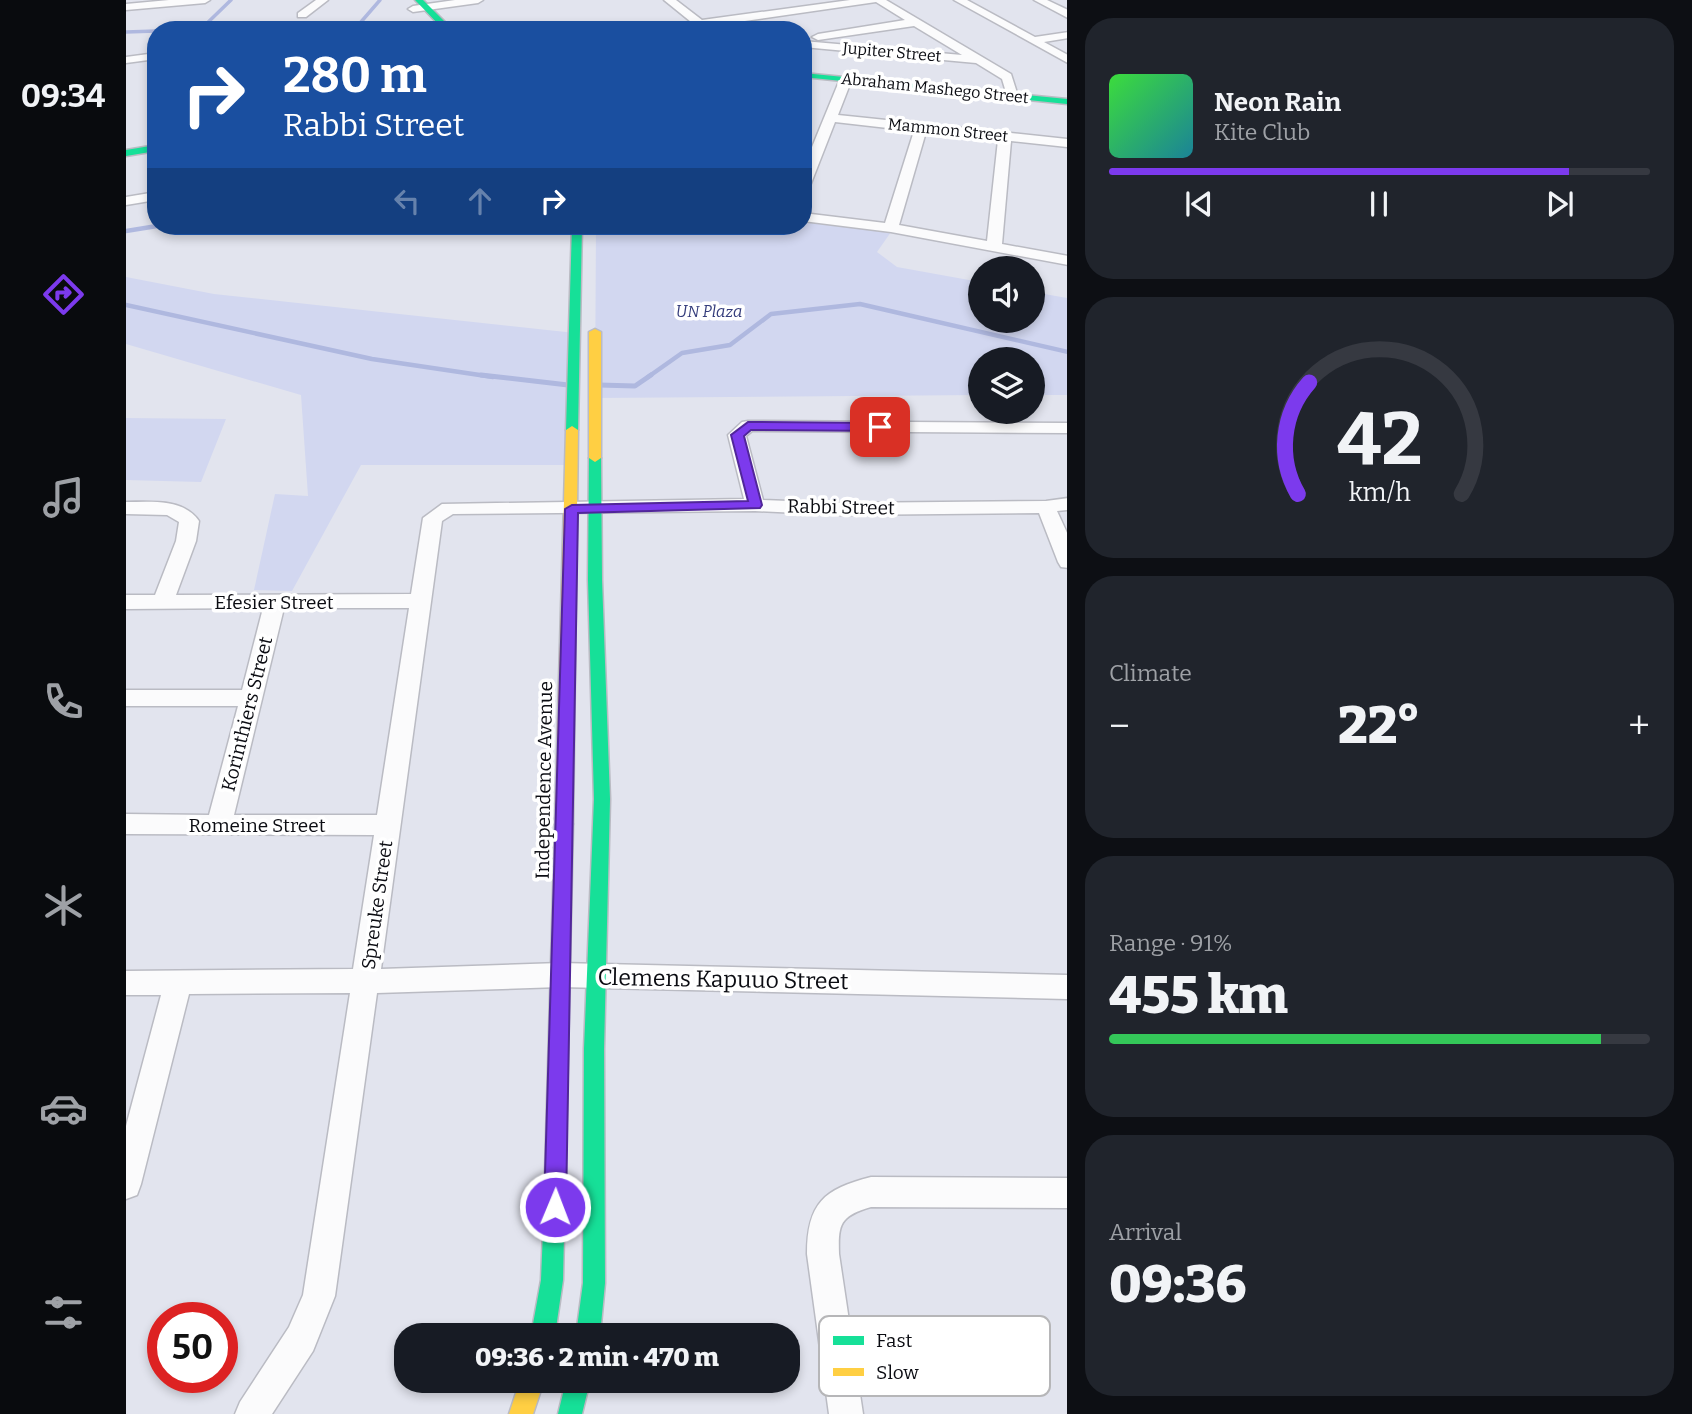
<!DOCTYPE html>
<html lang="en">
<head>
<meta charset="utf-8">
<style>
	body { margin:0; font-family:Bitter,serif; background:#20242c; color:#f1f3f6; height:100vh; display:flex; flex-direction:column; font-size:26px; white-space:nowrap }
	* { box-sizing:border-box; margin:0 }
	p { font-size:23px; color:#9ea1a6 }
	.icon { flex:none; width:38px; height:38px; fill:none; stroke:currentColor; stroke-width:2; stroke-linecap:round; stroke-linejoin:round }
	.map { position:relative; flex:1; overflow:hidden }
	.sheet { display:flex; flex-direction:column; gap:18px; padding:18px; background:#0d0f14; width:625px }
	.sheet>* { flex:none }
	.hud { position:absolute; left:21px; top:21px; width:665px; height:214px; border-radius:28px; box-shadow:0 4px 10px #0003; background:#1a4fa0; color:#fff; overflow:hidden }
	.controls { position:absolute; left:842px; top:256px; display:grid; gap:14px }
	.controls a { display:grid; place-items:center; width:77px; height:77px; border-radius:50%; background:#171b24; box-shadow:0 4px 10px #0003; font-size:35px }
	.speed { position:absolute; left:21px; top:1302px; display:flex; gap:14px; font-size:35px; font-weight:700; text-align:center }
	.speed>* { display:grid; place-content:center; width:91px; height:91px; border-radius:50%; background:#171b24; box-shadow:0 4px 10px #0003; line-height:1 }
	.speed .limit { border:10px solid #d22; background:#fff; color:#111 }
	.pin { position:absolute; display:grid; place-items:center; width:60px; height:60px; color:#fff; margin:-30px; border-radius:14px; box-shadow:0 4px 10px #0006 }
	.me { position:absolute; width:77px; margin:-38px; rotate:1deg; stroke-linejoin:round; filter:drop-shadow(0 0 5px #0008) }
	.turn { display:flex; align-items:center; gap:24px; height:147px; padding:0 21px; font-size:32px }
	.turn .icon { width:91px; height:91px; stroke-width:2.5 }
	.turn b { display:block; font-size:49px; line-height:60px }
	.lanes { display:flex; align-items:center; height:66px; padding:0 21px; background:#0003; justify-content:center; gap:35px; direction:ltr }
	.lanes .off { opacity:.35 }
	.big { font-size:52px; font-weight:800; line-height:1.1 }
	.sheet .card { flex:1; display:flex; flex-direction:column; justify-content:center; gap:10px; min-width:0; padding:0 24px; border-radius:28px; background:#20242c }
	.sheet .dial { align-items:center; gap:0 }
	.dial svg { height:182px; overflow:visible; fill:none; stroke:#363941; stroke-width:7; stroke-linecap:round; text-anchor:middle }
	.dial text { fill:#f1f3f6; stroke:none }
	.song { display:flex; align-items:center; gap:21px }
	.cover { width:84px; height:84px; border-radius:10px; background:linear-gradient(135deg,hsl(120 70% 55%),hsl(190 70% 35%)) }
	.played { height:7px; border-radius:4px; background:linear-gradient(90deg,#7c3aed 85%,#363941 85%) }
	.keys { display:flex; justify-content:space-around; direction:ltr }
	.heat { display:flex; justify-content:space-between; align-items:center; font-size:38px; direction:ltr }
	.charge { height:10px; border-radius:5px; background:linear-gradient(90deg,#34c759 91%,#363941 0) }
	.trip { position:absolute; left:268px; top:1323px; width:406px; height:70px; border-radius:28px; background:#171b24; box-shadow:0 4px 10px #0003; font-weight:800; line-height:70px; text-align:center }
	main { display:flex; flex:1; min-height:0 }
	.dock { display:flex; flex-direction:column; width:126px; justify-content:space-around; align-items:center; background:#090b0e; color:#9ea1a6 }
	.dock .icon { width:49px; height:49px }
	.dock .current { color:#7c3aed }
	.dock b { font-size:32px; color:#f1f3f6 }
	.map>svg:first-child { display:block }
	.green { fill:#d2d7f0 }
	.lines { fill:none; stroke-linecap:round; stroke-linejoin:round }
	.stream-far2 { stroke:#afb8df; stroke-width:3.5 }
	.stream-far1 { stroke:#afb8df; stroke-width:4.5 }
	.stream { stroke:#afb8df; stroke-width:5 }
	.street-casing { stroke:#babbc3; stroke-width:3 }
	.fast-casing { stroke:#babbc3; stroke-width:3 }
	.slow-casing { stroke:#babbc3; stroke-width:3 }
	.street { fill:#fbfbfc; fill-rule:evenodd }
	.fast { fill:#16e098; fill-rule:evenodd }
	.slow { fill:#ffcf43; fill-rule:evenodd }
	.route { fill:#7c3aed; stroke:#51269a; stroke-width:2 }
	.labels { text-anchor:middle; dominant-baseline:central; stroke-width:7; stroke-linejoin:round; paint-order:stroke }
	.far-street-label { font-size:16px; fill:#0b0c12; stroke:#fff }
	.far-park-label { font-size:16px; font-style:italic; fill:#343c7b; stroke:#fff }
	.street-label { font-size:19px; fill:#0b0c12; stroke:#fff }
	.near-street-label { font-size:23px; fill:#0b0c12; stroke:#fff }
	.key { fill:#fff; stroke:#b6b6b8; stroke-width:2 }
	.key-label { font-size:19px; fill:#0b0c12 }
</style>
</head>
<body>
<main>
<nav class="dock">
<b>09:34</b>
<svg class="icon current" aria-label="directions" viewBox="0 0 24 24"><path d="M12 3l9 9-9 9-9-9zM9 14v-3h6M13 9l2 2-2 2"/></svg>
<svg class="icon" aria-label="music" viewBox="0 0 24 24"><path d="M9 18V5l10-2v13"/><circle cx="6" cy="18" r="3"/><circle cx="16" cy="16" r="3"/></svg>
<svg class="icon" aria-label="phone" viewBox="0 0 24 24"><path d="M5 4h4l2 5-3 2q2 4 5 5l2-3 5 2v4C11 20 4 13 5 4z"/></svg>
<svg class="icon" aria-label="climate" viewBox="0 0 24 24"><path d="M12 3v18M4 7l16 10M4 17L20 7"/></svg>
<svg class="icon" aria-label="car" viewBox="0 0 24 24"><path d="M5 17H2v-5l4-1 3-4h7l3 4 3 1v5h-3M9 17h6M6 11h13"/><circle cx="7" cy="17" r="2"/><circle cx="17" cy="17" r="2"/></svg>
<svg class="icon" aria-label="filters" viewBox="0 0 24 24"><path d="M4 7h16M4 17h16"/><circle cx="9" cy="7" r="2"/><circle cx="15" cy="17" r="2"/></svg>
</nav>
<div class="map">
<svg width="942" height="1414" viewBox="0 0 942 1414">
	<rect width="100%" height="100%" fill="#e2e4ee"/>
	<!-- green -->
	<path class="green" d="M677,217L765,232L751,252L771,267L854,282V320H906L907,292L941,298V395H907L906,359H854V395L469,398L470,226H677Z
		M0,277L88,294L449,333L446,465H235L166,591L128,590L149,494L182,496L175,395L0,344Z
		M0,418L100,419L75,482L0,480Z"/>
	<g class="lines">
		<!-- stream-far2 -->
		<path class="stream-far2" d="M74,30L105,0
			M228,30L254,0
			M0,32L30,31"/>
		<!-- stream-far1 -->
		<path class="stream-far1" d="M0,231L31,226
			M0,305L246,359L367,377
			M522,377L556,353L604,345L645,314L734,304L942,352"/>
		<!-- stream -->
		<path class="stream" d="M355,375L442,385
			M473,385L509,386L525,375"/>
		<defs>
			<path id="street" d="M43,0H84L79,3L0,10V4Z
				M190,0H202L180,17H172V13Z
				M329,0H357L352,3L287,12L282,9L287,6Z
				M538,0H550L576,20L724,0H760L885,74L892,96L882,99L876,79L850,63L677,47V41L836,55L788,26L692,40L686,37L692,34L779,20L750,2L584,26L587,30H575Z
				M828,0H841L909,37L942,32V38L918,42L942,55V63Z
				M908,0H921L942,10V18Z
				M30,53V59L0,63V57Z
				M720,75L726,79L712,115L942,139V147L885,141L876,244L942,256V265L765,232L677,221V213L759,223L788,131L709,122L684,186L677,190V169L714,79ZM800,132L872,140L861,241L773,225Z
				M30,192V200L0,205V197Z
				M622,421L942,423V433L626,431L620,436L637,500L714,503L920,501L942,498V510L931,511L942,535V568L935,567L932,562L913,513L714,515L629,511L327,514L316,521L255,969L434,963L942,975V999L434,987L251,993L209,1296L187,1351L146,1414H109L114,1402L163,1327L177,1295L224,993L63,994L15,1184L11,1195L0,1199V1126L35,995H0V971L227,969L248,835L0,834V814L83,815L112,706H0V690H116L137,608L0,609V595H29L50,541L53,522L41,515L0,514V502C25,502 57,498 73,521L70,541L50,595L285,594L297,518L316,504L618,499L602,435L616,422ZM158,608H283L251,815H108Z
				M745,1177L942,1178V1208L745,1207C714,1216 712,1224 713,1254L737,1414H703L681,1254C681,1203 698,1189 745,1177Z"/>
			<path id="fast" d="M289,0H297L327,30H318Z
				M677,73L942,99V104L677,77Z
				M30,145V151L0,156V150Z
				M446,226H456L452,430L446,434L440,430Z
				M469,454L475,458L476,580L484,799L478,1049L479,1283L474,1335H450L457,1283L458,1049L468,799L462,580L463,458Z
				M438,817L444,819L447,824L437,1280L429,1335H405L415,1280L418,1207L429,824L432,819Z
				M440,1381H464L456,1414H432Z"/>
			<path id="slow" d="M469,329L475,332V458L469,462L463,458V332Z
				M446,426L452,430L447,824L444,829H432L429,824L440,430Z
				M394,1381H418L407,1414H383Z"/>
		</defs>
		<!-- street casing -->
		<use href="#street" class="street-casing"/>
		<!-- fast casing -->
		<use href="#fast" class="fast-casing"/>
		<!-- slow casing -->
		<use href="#slow" class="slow-casing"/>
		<!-- street -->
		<use href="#street" class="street"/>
		<!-- fast -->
		<use href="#fast" class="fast"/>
		<!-- slow -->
		<use href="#slow" class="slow"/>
	</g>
	<!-- route -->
	<path class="route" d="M622,422L754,423L760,427L754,431L625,430L618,436L636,505L634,508L452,513L440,1207L436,1215L429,1218L421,1215L418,1207L439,509L446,505L622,501L605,435Z"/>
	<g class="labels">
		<!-- far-street labels -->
		<g class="far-street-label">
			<text transform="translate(766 52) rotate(5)">Jupiter Street</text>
			<text transform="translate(809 88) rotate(6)">Abraham Mashego Street</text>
			<text transform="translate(822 130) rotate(6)">Mammon Street</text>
		</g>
		<!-- far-park labels -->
		<g class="far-park-label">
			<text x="583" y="311">UN Plaza</text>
		</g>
		<!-- street labels -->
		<g class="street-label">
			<text transform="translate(715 507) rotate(1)">Rabbi Street</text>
			<text x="148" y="602">Efesier Street</text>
			<text transform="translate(121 714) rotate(-76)">Korinthiers Street</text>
			<text transform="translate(418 780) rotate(-89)">Independence Avenue</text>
			<text x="131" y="825">Romeine Street</text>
			<text transform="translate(251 905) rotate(-82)">Spreuke Street</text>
		</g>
		<!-- near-street labels -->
		<g class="near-street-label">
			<text transform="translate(597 979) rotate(1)">Clemens Kapuuo Street</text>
		</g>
	</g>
	<!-- legend -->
	<rect x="693" y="1316" width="231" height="80" rx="10" class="key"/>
	<rect x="707" y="1336" width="31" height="9" fill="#16e098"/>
	<rect x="707" y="1368" width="31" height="8" fill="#ffcf43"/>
	<g class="key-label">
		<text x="750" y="1347">Fast</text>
		<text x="750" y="1379">Slow</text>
	</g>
</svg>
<div class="controls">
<a><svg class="icon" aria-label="sound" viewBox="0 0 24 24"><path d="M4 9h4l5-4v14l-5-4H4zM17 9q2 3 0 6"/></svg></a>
<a><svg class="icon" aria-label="layers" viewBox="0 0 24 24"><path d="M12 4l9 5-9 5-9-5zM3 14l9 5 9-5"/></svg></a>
</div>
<div class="speed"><div class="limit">50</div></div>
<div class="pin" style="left:754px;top:427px;background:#d93025"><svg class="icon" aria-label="arrive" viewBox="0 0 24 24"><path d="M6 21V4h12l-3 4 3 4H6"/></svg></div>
<svg class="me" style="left:429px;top:1207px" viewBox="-20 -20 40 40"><circle r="17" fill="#7c3aed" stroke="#fff" stroke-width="3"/><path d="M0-11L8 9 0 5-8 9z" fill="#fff"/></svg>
<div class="trip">09:36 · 2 min · 470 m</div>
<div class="hud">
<div class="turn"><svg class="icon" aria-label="right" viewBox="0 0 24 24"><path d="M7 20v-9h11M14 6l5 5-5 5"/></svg><div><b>280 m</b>Rabbi Street</div></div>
<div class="lanes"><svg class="icon off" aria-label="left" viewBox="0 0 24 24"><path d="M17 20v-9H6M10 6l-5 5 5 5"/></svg><svg class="icon off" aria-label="ahead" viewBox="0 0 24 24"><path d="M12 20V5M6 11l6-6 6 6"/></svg><svg class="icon" aria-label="right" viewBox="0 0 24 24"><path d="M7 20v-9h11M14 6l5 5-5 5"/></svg></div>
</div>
</div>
<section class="sheet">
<div class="card">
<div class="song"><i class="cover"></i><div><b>Neon Rain</b><p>Kite Club</p></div></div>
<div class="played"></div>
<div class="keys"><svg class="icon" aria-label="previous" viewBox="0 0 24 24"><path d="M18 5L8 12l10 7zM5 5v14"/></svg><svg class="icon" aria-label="pause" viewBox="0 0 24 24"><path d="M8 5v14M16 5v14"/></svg><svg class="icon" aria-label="next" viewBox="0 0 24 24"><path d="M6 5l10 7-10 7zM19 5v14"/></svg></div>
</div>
<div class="card dial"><svg viewBox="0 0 100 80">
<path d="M14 69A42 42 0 1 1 86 69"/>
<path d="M14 69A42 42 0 0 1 19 20" stroke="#7c3aed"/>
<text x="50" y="56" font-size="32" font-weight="700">42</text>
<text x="50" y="72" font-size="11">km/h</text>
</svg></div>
<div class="card"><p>Climate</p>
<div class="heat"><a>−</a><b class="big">22°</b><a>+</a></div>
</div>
<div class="card"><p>Range · 91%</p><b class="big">455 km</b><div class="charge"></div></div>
<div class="card"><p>Arrival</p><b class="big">09:36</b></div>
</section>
</main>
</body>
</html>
